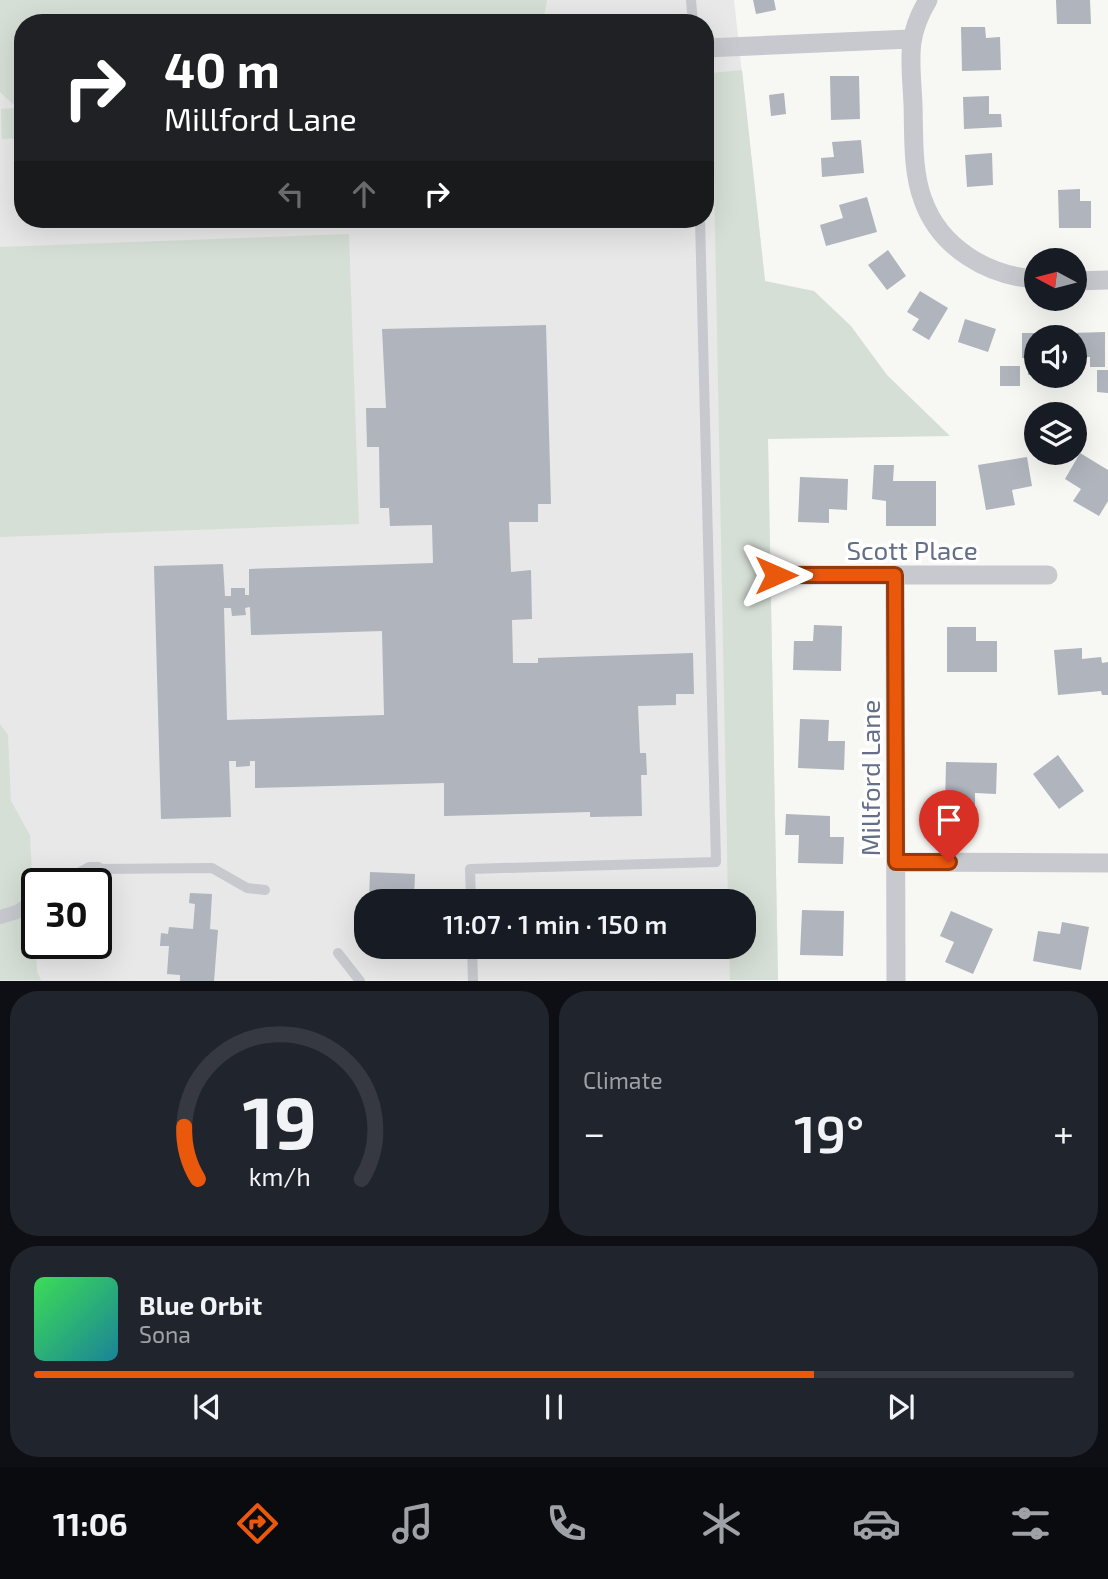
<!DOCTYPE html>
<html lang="en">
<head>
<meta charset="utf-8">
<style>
	body { margin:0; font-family:"Exo 2",sans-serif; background:#20242c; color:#f1f3f6; height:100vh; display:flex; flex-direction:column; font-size:26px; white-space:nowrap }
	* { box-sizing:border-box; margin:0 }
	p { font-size:23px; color:#9ea1a6 }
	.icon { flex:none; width:38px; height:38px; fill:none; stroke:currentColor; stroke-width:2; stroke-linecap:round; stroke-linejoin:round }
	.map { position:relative; height:981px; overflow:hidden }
	.details { display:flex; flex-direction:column; gap:10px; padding:10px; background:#0d0f14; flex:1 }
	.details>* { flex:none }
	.top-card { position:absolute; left:14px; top:14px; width:700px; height:214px; border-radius:28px; box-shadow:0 7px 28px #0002; background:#202124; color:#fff; overflow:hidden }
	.needle { width:46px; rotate:277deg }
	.tools { position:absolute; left:1024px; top:248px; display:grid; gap:14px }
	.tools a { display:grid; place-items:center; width:63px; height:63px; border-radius:50%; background:#171b24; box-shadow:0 7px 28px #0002; font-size:35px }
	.speed { position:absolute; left:21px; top:868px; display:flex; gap:14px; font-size:35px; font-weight:700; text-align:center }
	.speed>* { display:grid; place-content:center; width:91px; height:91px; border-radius:50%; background:#171b24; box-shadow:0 7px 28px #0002; line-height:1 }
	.speed .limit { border:4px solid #111; border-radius:10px; background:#fff; color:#111 }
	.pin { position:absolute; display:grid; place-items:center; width:60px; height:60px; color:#fff; margin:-72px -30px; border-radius:50% 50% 50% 0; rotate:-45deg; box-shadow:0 0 7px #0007 }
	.pin .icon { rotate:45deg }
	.me { position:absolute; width:77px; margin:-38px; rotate:90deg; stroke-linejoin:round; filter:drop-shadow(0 0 5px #0008) }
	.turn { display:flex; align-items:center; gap:24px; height:147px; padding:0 35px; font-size:32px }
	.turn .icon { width:91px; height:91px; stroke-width:2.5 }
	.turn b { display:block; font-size:49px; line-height:60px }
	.lanes { display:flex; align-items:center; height:66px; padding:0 35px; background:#0003; justify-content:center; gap:35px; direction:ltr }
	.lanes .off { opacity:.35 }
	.big { font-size:52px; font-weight:600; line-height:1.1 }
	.details .card { flex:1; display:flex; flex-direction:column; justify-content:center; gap:10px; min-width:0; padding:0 24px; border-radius:28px; background:#20242c }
	.details .dial { align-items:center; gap:0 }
	.dial svg { height:182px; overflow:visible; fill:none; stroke:#363941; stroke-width:7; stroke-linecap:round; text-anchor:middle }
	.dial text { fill:#f1f3f6; stroke:none }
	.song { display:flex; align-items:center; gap:21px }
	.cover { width:84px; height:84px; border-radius:10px; background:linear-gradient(135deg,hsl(130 70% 55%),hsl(190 70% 35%)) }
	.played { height:7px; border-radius:4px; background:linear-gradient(90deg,#ea580c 75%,#363941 75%) }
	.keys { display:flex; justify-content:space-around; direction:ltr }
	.heat { display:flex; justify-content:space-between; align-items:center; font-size:38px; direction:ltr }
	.details .tiles { flex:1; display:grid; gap:10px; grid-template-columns:1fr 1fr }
	.card:last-child { grid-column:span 2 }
	.trip { position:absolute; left:354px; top:889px; width:402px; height:70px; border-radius:28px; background:#171b24; box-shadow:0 7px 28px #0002; font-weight:600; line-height:70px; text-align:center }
	.menu { display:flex; height:112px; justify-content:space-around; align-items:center; background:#090b0e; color:#9ea1a6 }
	.menu .icon { width:49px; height:49px }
	.menu .current { color:#ea580c }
	.menu b { font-size:32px; color:#f1f3f6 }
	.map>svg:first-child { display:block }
	.built { fill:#e7e8e7; fill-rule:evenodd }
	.green { fill:#d6dfd5 }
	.building { fill:#afb4bd; fill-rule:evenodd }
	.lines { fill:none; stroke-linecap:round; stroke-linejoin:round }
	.service { stroke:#c7c9ce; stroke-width:10 }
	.pedestrian { stroke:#c7c9ce; stroke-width:14 }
	.minor { stroke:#c7c9ce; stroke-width:19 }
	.route-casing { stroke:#983908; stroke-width:18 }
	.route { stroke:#ea580c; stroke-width:12 }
	.labels { text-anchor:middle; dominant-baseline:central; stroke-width:7; stroke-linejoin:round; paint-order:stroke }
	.street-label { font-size:26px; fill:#656f87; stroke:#fff }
</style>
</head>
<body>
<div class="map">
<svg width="1108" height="981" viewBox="0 0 1108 981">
	<rect width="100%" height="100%" fill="#f7f7f4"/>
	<!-- built -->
	<path class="built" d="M0,0H734L765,281L778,980L0,981ZM23,23H705V219H23ZM37,884H96V943H37ZM366,901H744V947H366Z"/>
	<!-- green -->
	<path class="green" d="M0,0H547L543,23H23V138L2,139L1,109L17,108L0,92Z
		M742,70L765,281L814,291L851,326L887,375L950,436L768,439L778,980H730L729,947H744V901H728L712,73Z
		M349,234L359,524L0,537V247Z
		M0,724L8,735L11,801L30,835L37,971L41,980H0Z"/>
	<!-- building -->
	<path class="building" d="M753,0H774L776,10L756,14Z
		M1056,0H1090L1091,24H1057Z
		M961,27H985L986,38L1000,37L1001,70L962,71Z
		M830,76H859L860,119L831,120Z
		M784,93L786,114L771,116L769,95Z
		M989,96V114H1001L1002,127L964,129L963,97Z
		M861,140L864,173L822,177L821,158L834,157L832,142Z
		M992,153L993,185L967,187L965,155Z
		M1080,189V201H1091V228H1059L1058,190Z
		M867,197L877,232L826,246L820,225L843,218L839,205Z
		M888,250L906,276L887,290L868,265Z
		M920,291L948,308L929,340L912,330L919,319L907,312Z
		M965,319L996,329L988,352L958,342Z
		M546,325L551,504H538V522H509L511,572L531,570L532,619L512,620L513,663H538V658L693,653L694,694H676V705L638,706L640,753H646L647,775H641L642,816L590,817V812L444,816V783L255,788V761H250V766L236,767V761H229L231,817L161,819L154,566L223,564L225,596H231V588H245V595H249V569L433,563L432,525L390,526L389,508H380L379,447H367L366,408H386L382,329ZM250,607L251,635L382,631L384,715L227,720L224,608H231L232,616L246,615L245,608Z
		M1105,332V367H1090V357H1074L1072,333Z
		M1022,333H1055V338H1036V375H1028V359L1022,358Z
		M1000,366H1020V386H1000Z
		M1097,370H1108V393L1097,392Z
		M1080,453L1108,470V501L1099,516L1073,501L1081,489L1065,479Z
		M1027,457L1032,486L1012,490L1015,505L986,510L978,465Z
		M874,465H894L893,481H936V526H886V501L872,499Z
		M800,477L848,479L847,510L829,509V523L798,522Z
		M814,625L842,626L841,671L793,670L794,641H813Z
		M947,627H976V641H997V672H947Z
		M1082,648V659L1101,657L1102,663L1108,662V695H1102L1101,691L1058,695L1054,650Z
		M800,719L829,720L828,741H845L844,770L798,768Z
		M1058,755L1084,791L1059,809L1033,774Z
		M946,762L997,763L996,794L975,793V808H945Z
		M786,814L830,816V837H844L843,864L798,863L799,835H785Z
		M370,872L415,874L414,897H407L406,901H369Z
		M190,893L212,894L210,929L218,930L214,981H180V975L167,974L169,946H160L161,933L168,934L169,927L193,929L195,904L189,903Z
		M802,910L844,911L843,956L800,955Z
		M951,911L993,929L973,974L945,962L954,942L940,936Z
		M1062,922L1089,927L1081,970L1033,961L1038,931L1060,934Z"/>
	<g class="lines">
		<!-- service -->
		<path class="service" d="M691,0L693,23
			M98,869L212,868L247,888L265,890
			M471,901L470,869L716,862L700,219
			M472,947L473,981
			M338,953L360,981"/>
		<!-- pedestrian -->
		<path class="pedestrian" d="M62,884L90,869H98
			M0,917L17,912L37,899"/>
		<!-- minor -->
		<path class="minor" d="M928,0C905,38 911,61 913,104C914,135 912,171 923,200C940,248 988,276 1036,279
			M705,48L910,39
			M1074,281L1108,280
			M776,575H1048
			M895,575L896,981
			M896,862L1108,863"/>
	</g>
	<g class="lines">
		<defs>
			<path id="route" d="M776,575H895L896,862H949"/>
		</defs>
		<!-- route casing -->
		<use href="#route" class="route-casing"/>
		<!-- route -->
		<use href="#route" class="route"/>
	</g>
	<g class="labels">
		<!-- street labels -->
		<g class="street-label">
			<text x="912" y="549">Scott Place</text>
			<text transform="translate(869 778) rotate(-90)">Millford Lane</text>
		</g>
	</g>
</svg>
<div class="tools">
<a><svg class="needle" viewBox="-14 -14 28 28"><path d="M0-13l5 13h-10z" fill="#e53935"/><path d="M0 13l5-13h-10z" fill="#9ea1a6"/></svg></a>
<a><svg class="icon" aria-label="sound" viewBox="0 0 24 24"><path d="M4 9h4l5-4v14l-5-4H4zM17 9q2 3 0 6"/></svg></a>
<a><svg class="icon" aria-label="layers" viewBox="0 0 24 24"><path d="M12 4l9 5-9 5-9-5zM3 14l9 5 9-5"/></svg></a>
</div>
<div class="speed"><div class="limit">30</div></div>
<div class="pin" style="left:949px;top:862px;background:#d93025"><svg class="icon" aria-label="arrive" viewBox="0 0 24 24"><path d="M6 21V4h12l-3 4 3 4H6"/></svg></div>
<svg class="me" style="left:776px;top:575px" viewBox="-20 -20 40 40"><path d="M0-17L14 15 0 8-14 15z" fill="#ea580c" stroke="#fff" stroke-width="4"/></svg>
<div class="trip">11:07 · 1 min · 150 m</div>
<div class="top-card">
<div class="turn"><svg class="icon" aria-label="right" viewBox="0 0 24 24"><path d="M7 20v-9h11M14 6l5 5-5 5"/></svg><div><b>40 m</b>Millford Lane</div></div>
<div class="lanes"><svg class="icon off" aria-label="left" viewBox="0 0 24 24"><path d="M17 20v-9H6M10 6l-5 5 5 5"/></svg><svg class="icon off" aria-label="ahead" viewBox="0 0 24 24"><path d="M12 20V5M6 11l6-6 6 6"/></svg><svg class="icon" aria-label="right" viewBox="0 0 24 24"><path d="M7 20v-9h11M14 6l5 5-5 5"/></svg></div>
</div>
</div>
<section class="details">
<div class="tiles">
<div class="card dial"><svg viewBox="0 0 100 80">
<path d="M14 69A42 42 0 1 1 86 69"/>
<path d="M14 69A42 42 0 0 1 8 46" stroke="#ea580c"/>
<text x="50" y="56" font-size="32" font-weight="700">19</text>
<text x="50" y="72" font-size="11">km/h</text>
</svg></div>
<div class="card"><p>Climate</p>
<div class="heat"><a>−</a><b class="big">19°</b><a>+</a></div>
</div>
<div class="card">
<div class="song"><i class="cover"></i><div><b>Blue Orbit</b><p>Sona</p></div></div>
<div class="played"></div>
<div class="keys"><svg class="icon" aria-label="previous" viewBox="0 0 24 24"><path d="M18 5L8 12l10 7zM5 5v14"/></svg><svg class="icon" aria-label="pause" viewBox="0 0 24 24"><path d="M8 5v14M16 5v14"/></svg><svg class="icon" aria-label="next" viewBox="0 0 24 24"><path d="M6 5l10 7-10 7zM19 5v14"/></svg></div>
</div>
</div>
</section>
<nav class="menu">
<b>11:06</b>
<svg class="icon current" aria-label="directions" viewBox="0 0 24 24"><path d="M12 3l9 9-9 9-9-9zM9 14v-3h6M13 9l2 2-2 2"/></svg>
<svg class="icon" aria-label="music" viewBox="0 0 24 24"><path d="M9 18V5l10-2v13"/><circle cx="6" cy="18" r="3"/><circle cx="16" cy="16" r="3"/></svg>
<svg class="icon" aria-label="phone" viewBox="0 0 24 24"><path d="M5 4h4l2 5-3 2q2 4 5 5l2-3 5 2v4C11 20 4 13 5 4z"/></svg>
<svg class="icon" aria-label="climate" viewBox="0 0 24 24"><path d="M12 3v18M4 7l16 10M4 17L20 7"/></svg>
<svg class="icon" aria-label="car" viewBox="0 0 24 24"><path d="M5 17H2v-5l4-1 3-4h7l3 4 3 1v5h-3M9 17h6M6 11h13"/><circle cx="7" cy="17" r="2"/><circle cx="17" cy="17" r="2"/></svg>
<svg class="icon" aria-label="filters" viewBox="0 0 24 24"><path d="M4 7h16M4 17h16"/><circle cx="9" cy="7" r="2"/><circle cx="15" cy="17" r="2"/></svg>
</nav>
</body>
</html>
